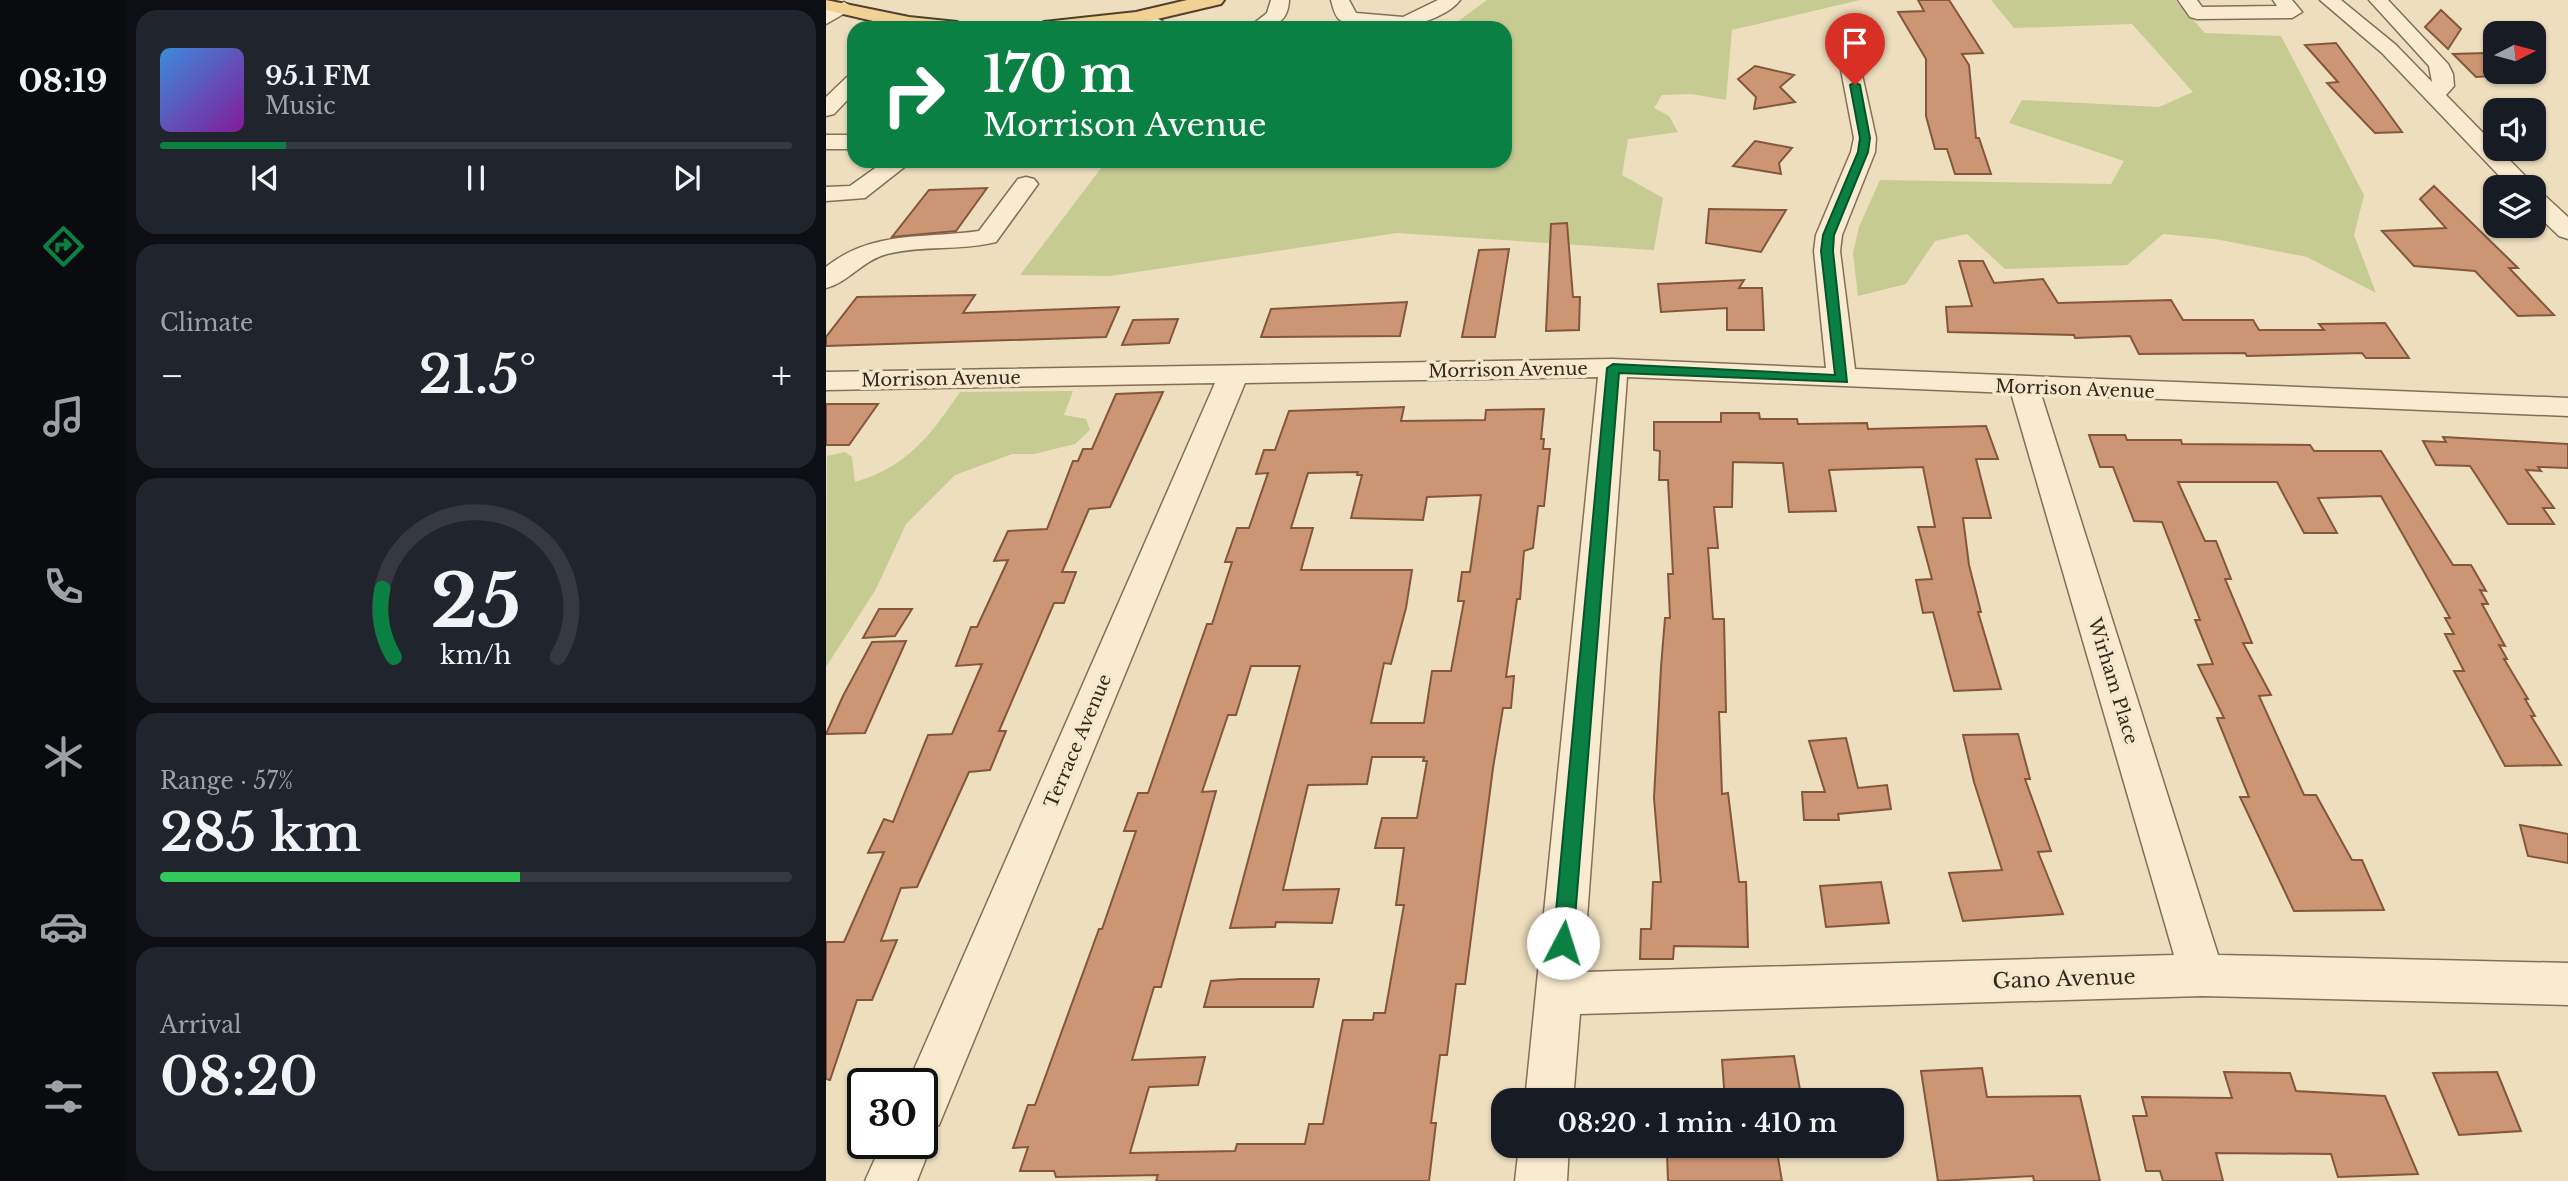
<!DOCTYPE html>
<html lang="en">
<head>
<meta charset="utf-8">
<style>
	body { margin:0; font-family:"Libre Baskerville",serif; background:#20242c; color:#f1f3f6; height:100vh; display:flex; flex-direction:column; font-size:26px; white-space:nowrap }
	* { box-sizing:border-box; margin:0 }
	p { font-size:23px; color:#9ea1a6 }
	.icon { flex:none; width:38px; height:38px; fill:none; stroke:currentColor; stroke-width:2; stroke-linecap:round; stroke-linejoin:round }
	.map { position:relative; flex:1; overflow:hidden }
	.details { display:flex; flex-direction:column; gap:10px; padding:10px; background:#0d0f14; width:700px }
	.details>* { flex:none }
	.banner { position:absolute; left:21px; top:21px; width:665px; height:147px; border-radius:21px; box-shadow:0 2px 5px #0004; background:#0b8043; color:#fff; overflow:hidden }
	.needle { width:46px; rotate:84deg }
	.tools { position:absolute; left:1657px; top:21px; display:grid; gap:14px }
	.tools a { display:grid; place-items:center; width:63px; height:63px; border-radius:14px; background:#171b24; box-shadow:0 2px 5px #0004; font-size:35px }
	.speed { position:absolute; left:21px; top:1068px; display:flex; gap:14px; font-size:35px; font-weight:700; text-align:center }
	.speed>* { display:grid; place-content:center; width:91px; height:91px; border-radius:50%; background:#171b24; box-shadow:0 2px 5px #0004; line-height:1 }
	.speed .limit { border:4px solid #111; border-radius:10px; background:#fff; color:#111 }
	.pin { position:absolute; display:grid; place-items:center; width:60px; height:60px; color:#fff; margin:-72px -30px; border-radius:50% 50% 50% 0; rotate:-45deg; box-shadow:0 0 7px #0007 }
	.pin .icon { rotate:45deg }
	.me { position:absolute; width:77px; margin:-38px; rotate:5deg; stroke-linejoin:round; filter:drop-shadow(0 0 5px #0008) }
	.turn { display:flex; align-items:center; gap:24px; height:147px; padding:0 21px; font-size:32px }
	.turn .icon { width:91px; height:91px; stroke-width:2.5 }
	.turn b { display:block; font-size:49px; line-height:60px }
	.big { font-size:52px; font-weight:600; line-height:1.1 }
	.details .card { flex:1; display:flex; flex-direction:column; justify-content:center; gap:10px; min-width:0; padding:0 24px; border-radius:21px; background:#20242c }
	.details .dial { align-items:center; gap:0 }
	.dial svg { height:182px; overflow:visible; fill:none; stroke:#363941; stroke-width:7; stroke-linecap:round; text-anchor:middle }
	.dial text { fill:#f1f3f6; stroke:none }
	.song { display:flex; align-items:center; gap:21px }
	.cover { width:84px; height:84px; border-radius:10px; background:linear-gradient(135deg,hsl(210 70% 55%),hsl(290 70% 35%)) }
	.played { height:7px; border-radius:4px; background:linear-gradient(90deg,#0b8043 20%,#363941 20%) }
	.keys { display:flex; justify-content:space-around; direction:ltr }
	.heat { display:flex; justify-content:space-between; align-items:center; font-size:38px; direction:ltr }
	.charge { height:10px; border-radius:5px; background:linear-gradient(90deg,#34c759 57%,#363941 0) }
	.trip { position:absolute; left:665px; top:1088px; width:413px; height:70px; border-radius:21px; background:#171b24; box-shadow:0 2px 5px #0004; font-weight:600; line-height:70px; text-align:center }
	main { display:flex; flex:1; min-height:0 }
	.menu { display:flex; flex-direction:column; width:126px; justify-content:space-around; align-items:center; background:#090b0e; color:#9ea1a6 }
	.menu .icon { width:49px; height:49px }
	.menu .selected { color:#0b8043 }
	.menu b { font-size:32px; color:#f1f3f6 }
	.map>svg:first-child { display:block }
	.green { fill:#c6cb92 }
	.building { fill:#cc9573; stroke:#84573d; stroke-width:2; fill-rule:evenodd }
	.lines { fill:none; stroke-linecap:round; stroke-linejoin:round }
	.minor-casing { stroke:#856e57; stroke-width:3 }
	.major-casing { stroke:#533d2b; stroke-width:4 }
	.minor { fill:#f9ebd0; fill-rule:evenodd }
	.major { fill:#f2d294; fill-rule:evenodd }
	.route { fill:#0b8043; stroke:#07532c; stroke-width:2 }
	.labels { text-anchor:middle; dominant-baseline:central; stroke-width:7; stroke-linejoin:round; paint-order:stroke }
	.street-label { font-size:18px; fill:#35271b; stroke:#f5e8cd }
	.near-street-label { font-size:21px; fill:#35271b; stroke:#f5e8cd }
</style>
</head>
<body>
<main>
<nav class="menu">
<b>08:19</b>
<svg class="icon selected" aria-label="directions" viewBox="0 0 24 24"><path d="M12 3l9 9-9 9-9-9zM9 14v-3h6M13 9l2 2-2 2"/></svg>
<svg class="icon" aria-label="music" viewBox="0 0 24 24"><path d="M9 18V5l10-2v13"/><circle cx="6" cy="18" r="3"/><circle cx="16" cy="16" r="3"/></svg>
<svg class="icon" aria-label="phone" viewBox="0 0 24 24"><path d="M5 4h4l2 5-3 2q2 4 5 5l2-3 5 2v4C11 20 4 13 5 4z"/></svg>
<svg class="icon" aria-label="climate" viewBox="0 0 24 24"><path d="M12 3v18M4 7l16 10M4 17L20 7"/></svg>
<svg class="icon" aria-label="car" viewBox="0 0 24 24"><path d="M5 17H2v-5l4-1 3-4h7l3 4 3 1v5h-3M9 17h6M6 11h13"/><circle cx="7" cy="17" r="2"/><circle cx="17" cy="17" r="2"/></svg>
<svg class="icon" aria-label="filters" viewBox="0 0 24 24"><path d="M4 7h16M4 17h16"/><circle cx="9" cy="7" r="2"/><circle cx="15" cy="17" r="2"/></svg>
</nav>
<section class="details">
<div class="card">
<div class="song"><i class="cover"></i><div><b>95.1 FM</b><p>Music</p></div></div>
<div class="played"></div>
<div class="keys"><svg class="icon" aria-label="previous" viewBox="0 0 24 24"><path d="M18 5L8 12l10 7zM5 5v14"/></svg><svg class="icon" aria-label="pause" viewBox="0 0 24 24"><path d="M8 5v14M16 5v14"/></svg><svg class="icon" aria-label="next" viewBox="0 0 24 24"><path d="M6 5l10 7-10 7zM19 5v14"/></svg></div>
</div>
<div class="card"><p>Climate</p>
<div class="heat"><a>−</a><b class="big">21.5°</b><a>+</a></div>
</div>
<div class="card dial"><svg viewBox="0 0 100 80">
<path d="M14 69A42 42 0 1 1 86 69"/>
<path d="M14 69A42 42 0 0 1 9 39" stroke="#0b8043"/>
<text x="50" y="56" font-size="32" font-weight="700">25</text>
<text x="50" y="72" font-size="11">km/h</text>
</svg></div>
<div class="card"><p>Range · 57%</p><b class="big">285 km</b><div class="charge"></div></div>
<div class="card"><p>Arrival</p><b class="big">08:20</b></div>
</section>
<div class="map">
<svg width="1742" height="1181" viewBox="0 0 1742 1181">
	<rect width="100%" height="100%" fill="#eddebe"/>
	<!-- green -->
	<path class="green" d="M661,0H1034L906,30L900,100L865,94L836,95L828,108L843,116L852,132L802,139L796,175L837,198L828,250L571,233L284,276L194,275L276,167L359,161H679V28H623Z
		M1165,0H1349L1379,33L1455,36L1538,195L1528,235L1550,293L1481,257L1389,239L1337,234L1301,265L1179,269L1141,234L1109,241L1080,284L1032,296L1027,253L1033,227L1054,180L1285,184L1298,161L1183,123L1196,100L1333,107L1367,92L1306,24L1188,28Z
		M247,391L238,415L260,419L264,430L249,444L208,454H186L129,475L80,524L50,589L0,667L1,456L19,452L26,457L29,482C81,467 105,435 134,392Z"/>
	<!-- building -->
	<path class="building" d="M1092,0H1123L1157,53L1136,54L1143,65L1150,138H1153L1165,174H1129L1121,149H1109L1100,116V59L1072,12L1098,11Z
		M1615,10L1635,29L1622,49L1599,27Z
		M1510,43L1555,103L1576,132L1549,133L1501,83L1512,82L1479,45Z
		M1660,53L1670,63V72H1679L1683,75L1650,77L1627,54Z
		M929,66L968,75L954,87L969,102L928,109L930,97L912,79Z
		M929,141L966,148L953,163L955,174L907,166Z
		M1608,186L1692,268H1683L1728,315L1692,316L1649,271L1588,266L1556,231L1620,228L1594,199Z
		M161,188L130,231L66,237L103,190Z
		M883,209L960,210L935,252L880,243Z
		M741,223L747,297H754L753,330L720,331L725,224Z
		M683,249L669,337H636L653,250Z
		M1133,261H1157L1168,283L1217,279L1232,303L1345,300L1357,320H1427L1433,330H1498L1493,324L1559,323L1583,358H1540L1536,353L1421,356L1419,353L1313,354L1304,336L1249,338L1248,335L1122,332L1120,307L1146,306Z
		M918,280L913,288H936L938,330H901V308L835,312L832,284Z
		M149,295L137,313L293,307L280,337L0,346V337L31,297Z
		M581,302L574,336L435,337L445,309Z
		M352,319L343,343L296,345L307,320Z
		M337,392L284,507L263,509L236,572H250L238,603H228L173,731H180L164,770L143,772L91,887L75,888L55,941L71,940L46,1000H31L4,1080L0,1079V942H18L58,852L42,853L58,819L67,822L102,735L126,734L156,664L130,666L145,627H151L182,560L168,561L182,531L221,529L247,461H252L257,449H266L290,394Z
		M0,404H52L23,445H0Z
		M578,407L575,421L659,420L660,410L718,409L715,439H718L717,449H724L718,506H712L707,548L698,551L694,599H691L680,677L688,676L685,708H677L667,768L639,984H630L621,1055H614L605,1123H610L603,1181H330L332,1175L230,1177L228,1171H194L202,1147L187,1148L202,1105H209L273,929H276L310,831H298L312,793H322L381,624H386L406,562H399L411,528H423L442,473L430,474L438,450H449L463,411ZM532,472L531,475H536L525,518L597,520L601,497L655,495L644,572H636L632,601H638L625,671H606L598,723H545L558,663L565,664L580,608L586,570H475L487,528H465L482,473ZM425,666H474L404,928L449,927L450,922L506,923L513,889L457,890L482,785L541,784L546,757H598L597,761H601L591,818H556L549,848H578L570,905H578L559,1013H548L547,1020H517L497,1124H483L479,1144H411L409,1151L304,1153L323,1087L372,1085L379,1057L306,1060L328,987H335L390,791L376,792L402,715H410Z
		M895,413H933L934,419H971L972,424L1041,423L1042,429L1160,426L1172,459H1150L1165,518H1137L1143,565L1155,612H1152L1175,689L1128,691L1107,612L1097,613L1090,580L1106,579L1092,527H1109L1097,467L1003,470L1010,511L963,512L957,463L907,462L906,507H888L892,548H882L887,619H898L900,712H893L896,794L902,793L913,882H920L922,947L848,946L847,959H814L815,929H825L827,882H835L828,798L835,667L839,618H844L842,574H847L842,480H833L834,451L828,450V422H895Z
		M1263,435H1299L1301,440H1355L1356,444L1484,445L1488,451H1555L1627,565H1645L1660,591L1654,590L1662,604H1656L1679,646L1673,645L1681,659H1678L1702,699H1699L1709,716H1705L1735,765L1679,766L1628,671H1638L1619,634H1628L1619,618H1624L1555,496L1492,498L1511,533H1478L1451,482H1352L1379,541H1390L1405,579H1399L1426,643H1417L1445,695L1433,696L1478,795H1490L1526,860H1536L1558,910L1468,911L1414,797H1423L1391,718H1398L1372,665L1387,664L1369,620H1374L1336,522L1308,521L1287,467H1274Z
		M1617,437L1742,444V468L1712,467L1715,471L1700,470L1728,508H1717L1728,524H1682L1644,466L1610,465L1597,441L1620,442Z
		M53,609H86L69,636L37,638Z
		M80,641L39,733L0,734L17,696L46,642Z
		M1192,734L1204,779H1199L1225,851L1212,852L1237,914L1137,921L1123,873L1176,870L1148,782L1137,735Z
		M1020,738L1032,788L1061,785L1065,809L1012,814L1013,820H978L976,792H999L983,741Z
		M1694,825L1742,834V863L1702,856Z
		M1055,882L1063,923L1000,927L994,886Z
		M414,979H493L487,1007H378L385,981Z
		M968,1056L976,1101H899L896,1060Z
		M1156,1068L1161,1097L1254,1096L1274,1181H1208L1207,1176L1112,1181L1095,1071Z
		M1398,1072L1464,1073L1470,1091L1559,1096L1592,1174L1512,1177L1505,1154L1390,1153L1397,1181H1337L1334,1171H1320L1307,1116H1321L1316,1097L1406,1098Z
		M1671,1072L1695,1131L1633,1135L1607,1073Z
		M909,1146H950L956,1181H842L841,1153Z"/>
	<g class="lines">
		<defs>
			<path id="minor" d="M445,0H463C462,26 444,28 422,28L441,13Z
				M505,0H523L530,13L577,17L612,0H634C615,26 539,40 514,20C508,15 507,7 505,0Z
				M1352,0H1371L1376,7L1451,6L1447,0H1466L1476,12L1466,18L1371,19L1364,17Z
				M1494,0H1515L1570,45L1606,82L1603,66L1543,0H1562L1622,64L1627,74L1628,86L1620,95L1705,182L1709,187L1708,188L1684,187L1556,53Z
				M18,2L28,8L0,24V10Z
				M318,10L347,28H324L308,16Z
				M1025,64L1035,70L1050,138L1049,152L1016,235L1014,251L1029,369L1742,398V416L1215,394L1392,955L1742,963V1005L1376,996L754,1014L747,1101H699L772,377L419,383L113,1125L101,1130L106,1143L91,1181H39L56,1143H96V1083H82L389,383L0,390V372L787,359L1000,368L988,251L990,235L1025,152L1028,138L1015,70ZM801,377L1185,393L1348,955L757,972Z
				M28,75V93L8,114L0,116V97L21,77Z
				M0,135H28V149H0Z
				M59,161H86L39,198L0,201V187L24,186Z
				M200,177L208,179L212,184L170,242C134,251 97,245 61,254C37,260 23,282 0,288V267C46,230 98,239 153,231L192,179Z
				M1708,192L1717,194L1742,217V239L1733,236L1708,212Z
				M693,1146H743L741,1181H689Z"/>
			<path id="major" d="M0,0L83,17L131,22L142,28H77L0,10Z
				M361,0H398L395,4L310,24L277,28H207L218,22L310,12Z"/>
		</defs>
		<!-- minor casing -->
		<use href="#minor" class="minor-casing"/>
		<!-- major casing -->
		<use href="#major" class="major-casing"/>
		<!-- minor -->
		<use href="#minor" class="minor"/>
		<!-- major -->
		<use href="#major" class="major"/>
	</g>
	<!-- route -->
	<path class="route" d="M1029,82L1034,85L1044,138L1042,152L1008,235L1007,251L1021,382L793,373L747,943L744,949L737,952L730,949L727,943L781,368L787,364L1009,375L995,251L997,235L1032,152L1034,138L1024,85Z"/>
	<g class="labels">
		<!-- street labels -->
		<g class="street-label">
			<text transform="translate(682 370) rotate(-1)">Morrison Avenue</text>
			<text transform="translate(115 379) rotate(-1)">Morrison Avenue</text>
			<text transform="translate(1249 389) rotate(2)">Morrison Avenue</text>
			<text transform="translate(1287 681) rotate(73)">Wirham Place</text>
			<text transform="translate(252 741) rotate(-67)">Terrace Avenue</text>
		</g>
		<!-- near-street labels -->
		<g class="near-street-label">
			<text transform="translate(1238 979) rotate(-2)">Gano Avenue</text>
		</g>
	</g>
</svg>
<div class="tools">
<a><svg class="needle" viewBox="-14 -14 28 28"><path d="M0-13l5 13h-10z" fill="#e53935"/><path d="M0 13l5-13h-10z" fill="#9ea1a6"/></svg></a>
<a><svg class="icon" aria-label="sound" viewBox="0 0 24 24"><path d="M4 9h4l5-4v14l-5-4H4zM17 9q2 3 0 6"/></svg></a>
<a><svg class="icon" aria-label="layers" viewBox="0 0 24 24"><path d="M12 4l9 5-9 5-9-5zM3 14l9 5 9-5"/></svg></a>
</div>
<div class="speed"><div class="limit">30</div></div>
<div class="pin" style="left:1029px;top:85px;background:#d93025"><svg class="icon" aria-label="arrive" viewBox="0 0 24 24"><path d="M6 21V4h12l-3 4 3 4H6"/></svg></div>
<svg class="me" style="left:737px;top:943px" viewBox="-20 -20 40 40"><circle r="19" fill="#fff"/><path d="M0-13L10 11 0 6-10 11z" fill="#0b8043"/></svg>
<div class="trip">08:20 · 1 min · 410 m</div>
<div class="banner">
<div class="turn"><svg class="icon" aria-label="right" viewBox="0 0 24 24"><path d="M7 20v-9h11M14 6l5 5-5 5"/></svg><div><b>170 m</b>Morrison Avenue</div></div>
</div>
</div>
</main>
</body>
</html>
